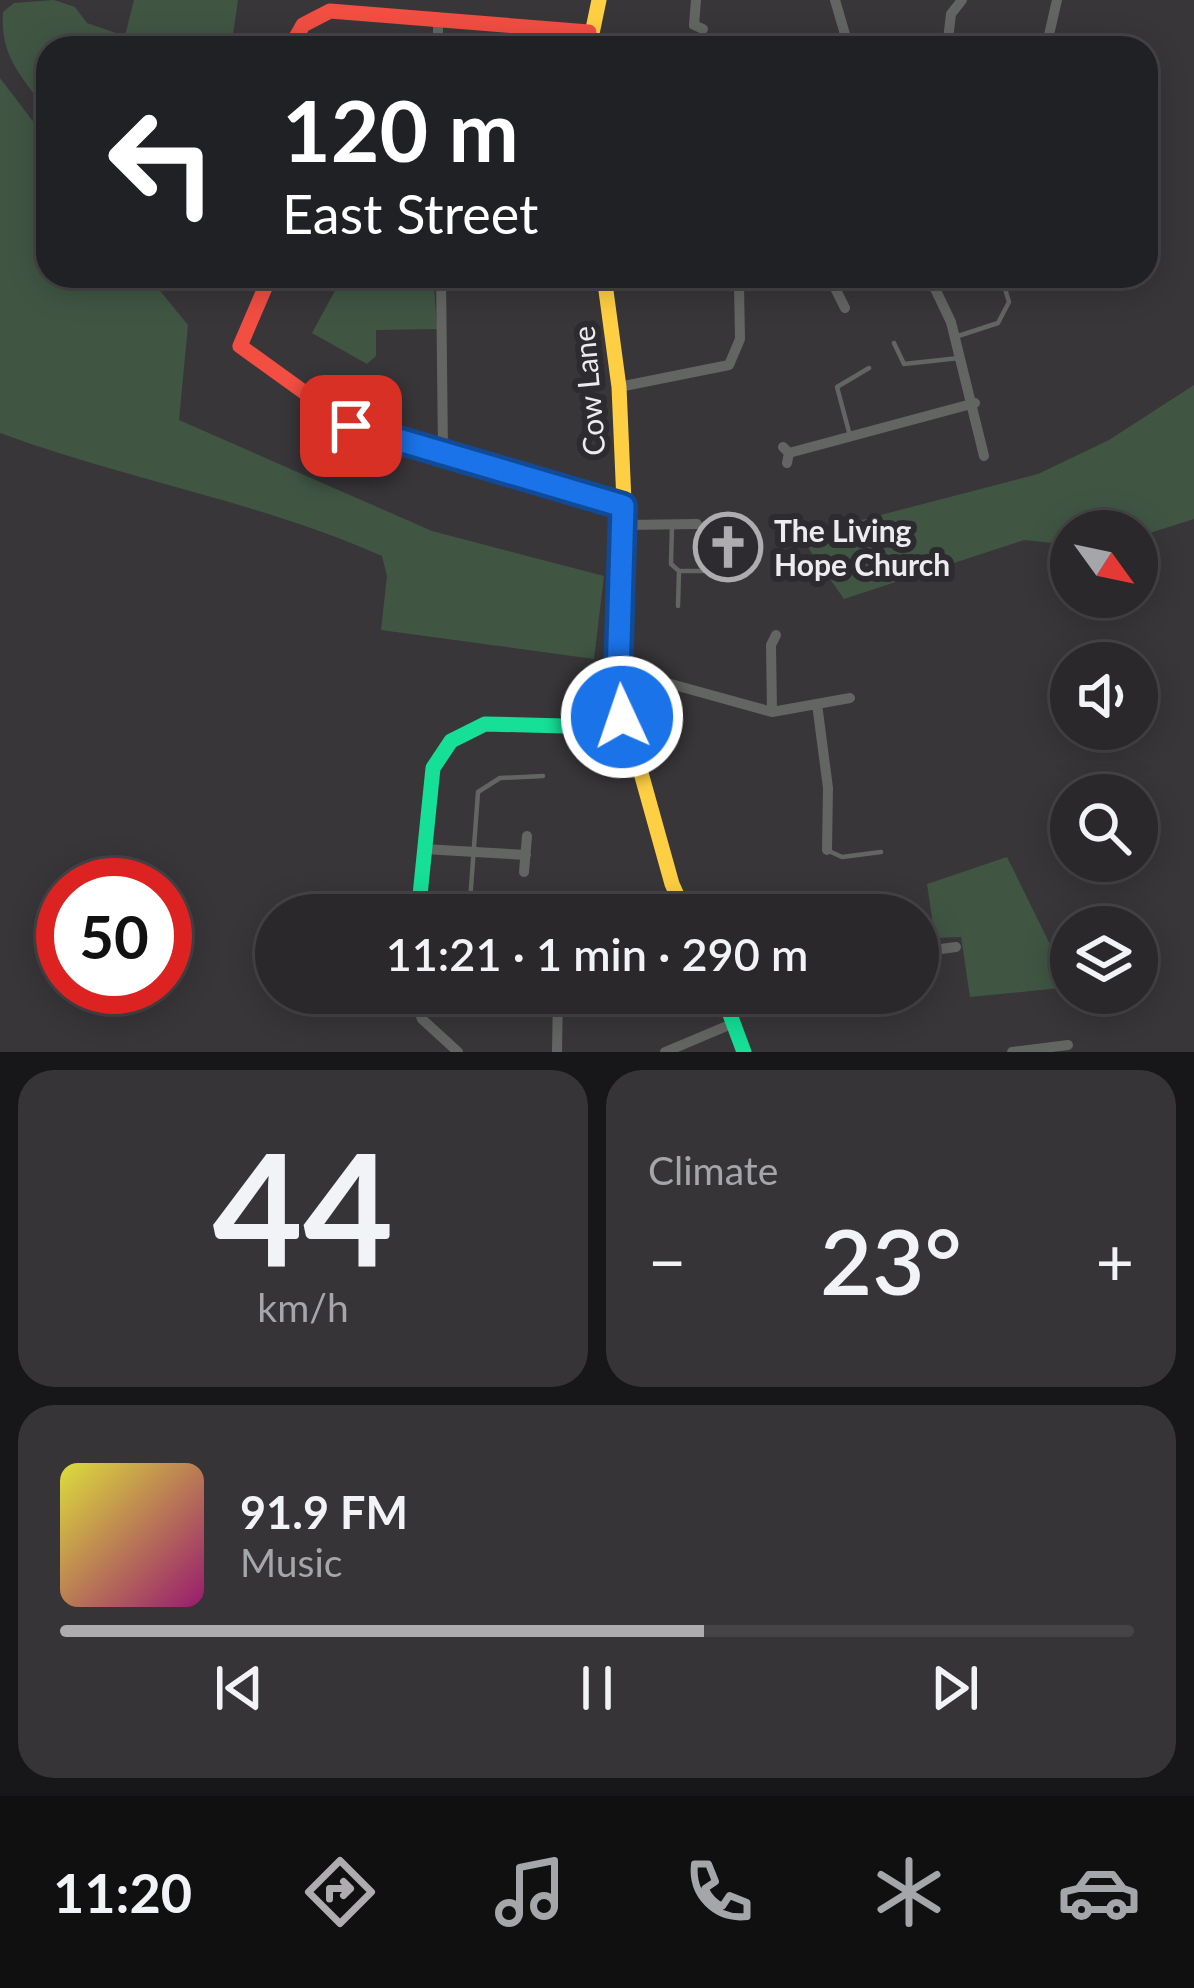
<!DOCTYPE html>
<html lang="en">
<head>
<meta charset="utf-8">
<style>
	body { margin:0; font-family:Lato,sans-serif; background:#363437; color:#f1f3f6; height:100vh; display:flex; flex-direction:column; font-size:45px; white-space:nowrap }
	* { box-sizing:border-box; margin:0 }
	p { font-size:39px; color:#a5a6a9 }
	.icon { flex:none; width:66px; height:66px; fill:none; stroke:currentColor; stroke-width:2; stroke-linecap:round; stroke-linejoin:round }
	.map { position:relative; height:1052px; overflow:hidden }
	.panel { display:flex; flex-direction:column; gap:18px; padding:18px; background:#171618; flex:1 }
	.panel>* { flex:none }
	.top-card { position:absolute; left:36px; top:36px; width:1122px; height:252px; border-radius:36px; box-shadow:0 6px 30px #0003,0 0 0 3px #464447; background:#202124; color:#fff; overflow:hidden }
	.needle { width:78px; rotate:123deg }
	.fabs { position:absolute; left:1050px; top:510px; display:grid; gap:24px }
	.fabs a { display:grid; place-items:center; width:108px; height:108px; border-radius:50%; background:#2a282b; box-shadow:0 6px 30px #0003,0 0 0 3px #464447; font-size:60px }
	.speed { position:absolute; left:36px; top:858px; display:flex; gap:24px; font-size:60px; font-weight:700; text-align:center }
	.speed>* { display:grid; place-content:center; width:156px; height:156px; border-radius:50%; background:#2a282b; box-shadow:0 6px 30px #0003,0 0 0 3px #464447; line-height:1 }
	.speed .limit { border:18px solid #d22; background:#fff; color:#111 }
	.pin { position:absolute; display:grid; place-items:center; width:102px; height:102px; color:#fff; margin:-51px; border-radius:24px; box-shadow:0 6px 18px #0006 }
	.me { position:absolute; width:132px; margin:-66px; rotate:357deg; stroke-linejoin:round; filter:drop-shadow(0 0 9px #0008) }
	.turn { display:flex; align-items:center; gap:42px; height:252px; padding:0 48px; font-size:54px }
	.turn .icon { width:156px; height:156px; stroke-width:2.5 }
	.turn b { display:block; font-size:84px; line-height:102px }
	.big { font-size:90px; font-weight:600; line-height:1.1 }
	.panel .widget { flex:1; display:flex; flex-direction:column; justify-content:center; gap:18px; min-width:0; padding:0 42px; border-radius:36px; background:#363437 }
	.panel .dial { align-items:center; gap:0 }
	.dial b { font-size:156px; line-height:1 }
	.song { display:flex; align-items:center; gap:36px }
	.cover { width:144px; height:144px; border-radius:18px; background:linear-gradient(135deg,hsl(60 70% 55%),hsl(320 70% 35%)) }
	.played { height:12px; border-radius:6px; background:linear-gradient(90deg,#aeacaf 60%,#464447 60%) }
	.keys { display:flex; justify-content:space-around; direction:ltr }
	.heat { display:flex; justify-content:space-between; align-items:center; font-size:66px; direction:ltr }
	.panel .tiles { flex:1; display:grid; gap:18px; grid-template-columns:1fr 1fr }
	.widget:last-child { grid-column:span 2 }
	.trip { position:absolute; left:255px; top:894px; width:684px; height:120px; border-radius:60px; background:#2a282b; box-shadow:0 6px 30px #0003,0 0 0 3px #464447; font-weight:600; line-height:120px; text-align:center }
	.tab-bar { display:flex; height:192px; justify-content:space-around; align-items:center; background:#111011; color:#a5a6a9 }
	.tab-bar .icon { width:84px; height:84px }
	.tab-bar .active { color:#aeacaf }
	.tab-bar b { font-size:54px; color:#f1f3f6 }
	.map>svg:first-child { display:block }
	.green { fill:#405643 }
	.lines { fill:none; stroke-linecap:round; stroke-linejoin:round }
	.lane { stroke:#626562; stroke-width:4.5 }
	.street { stroke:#626562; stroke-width:10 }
	.fast { stroke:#16e098; stroke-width:15 }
	.slow { stroke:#ffcf43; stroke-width:15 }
	.jam { stroke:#f24e42; stroke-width:15 }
	.route-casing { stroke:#114b97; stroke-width:30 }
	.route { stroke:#1a73e8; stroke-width:21 }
	.labels { text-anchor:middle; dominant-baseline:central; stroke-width:12; stroke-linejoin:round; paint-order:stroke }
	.street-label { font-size:30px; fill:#edebee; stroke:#2d2b30 }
	.poi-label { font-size:30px; font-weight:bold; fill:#edebee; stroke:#2d2b30; text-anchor:start }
</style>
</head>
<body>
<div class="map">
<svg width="1194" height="1052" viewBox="0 0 1194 1052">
	<rect width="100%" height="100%" fill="#383639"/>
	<!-- green -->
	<path class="green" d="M54,0L75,7L87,23L125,36L134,0H238L231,48H48V113C22,76 0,58 3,12L14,3Z
		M0,78L48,141V276H148L188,325L179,420L432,531L604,576L594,659L381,630L387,576L382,556C258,501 127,480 0,433Z
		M343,276L376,279L377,287L434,286L437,329L376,330V356L367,364L312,333Z
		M1194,385V519L1137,537V531H1071V545L1024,540L844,599L800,536L1038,474L1109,440Z
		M1007,857L1071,987L970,997L961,937L935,938L927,884Z"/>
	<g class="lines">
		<!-- lane -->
		<path class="lane" d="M955,337L998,323L1009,302L1003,282
			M894,343L904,364L959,358
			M849,432L837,387L869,368
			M672,526L671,564L679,571
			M678,606L679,571H703
			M829,851L842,857L881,852
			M469,915L478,792L500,778L543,776"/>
		<!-- street -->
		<path class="street" d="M696,0L694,25L703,29
			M835,0L849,48
			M438,20V48
			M947,48L951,14L962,0
			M1046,48L1057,0
			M441,276L443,452
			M829,276L845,308
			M929,276L951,322L984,456
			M619,387L729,365L740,339L739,285L747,276
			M783,447L789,453L787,463
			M789,453L975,403
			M625,525L697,524
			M618,678L660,681L772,712L850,698
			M817,704L828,788L827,850
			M772,712L771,645L776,635
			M424,849L526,855
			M524,872L527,836
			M918,952L956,947
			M413,993L422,1019L458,1052
			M557,1052L558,993
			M665,1052L734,1023
			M1012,1052L1068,1045"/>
		<!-- fast -->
		<path class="fast" d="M418,915L433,768L451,741L485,724L565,726L622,717
			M722,993L744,1052"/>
		<!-- slow -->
		<path class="slow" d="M589,48L599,0
			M604,276L619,387L625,525L619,694L672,884L686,915"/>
		<!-- jam -->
		<path class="jam" d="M290,48L303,25L330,11L589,32
			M270,276L240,346L351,426L623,506"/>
	</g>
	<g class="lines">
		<defs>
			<path id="route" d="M351,426L623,506L618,678L622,717"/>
		</defs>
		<!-- route casing -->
		<use href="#route" class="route-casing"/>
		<!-- route -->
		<use href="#route" class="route"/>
	</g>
	<!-- icons -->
	<defs>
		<symbol id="church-ring" viewBox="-11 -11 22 22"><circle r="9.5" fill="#2d2b30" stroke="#aeacaf" stroke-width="1.5"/><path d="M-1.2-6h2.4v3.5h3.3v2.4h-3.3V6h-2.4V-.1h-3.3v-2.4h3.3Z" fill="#aeacaf"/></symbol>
	</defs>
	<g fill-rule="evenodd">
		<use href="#church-ring" x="690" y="509" width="76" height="76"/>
	</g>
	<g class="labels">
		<!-- street labels -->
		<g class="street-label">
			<text transform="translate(588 391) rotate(-95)">Cow Lane</text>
		</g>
		<!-- poi labels -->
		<g class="poi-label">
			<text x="774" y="530">The Living<tspan x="774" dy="34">Hope Church</tspan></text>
		</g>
	</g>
</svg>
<div class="fabs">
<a><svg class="needle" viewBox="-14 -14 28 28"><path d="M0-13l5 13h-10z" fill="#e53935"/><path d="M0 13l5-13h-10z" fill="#a5a6a9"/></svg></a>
<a><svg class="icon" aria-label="sound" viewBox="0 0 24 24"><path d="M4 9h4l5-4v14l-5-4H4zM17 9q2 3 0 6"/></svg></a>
<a><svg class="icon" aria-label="search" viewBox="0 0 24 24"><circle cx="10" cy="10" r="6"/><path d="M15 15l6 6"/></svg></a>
<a><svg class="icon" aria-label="layers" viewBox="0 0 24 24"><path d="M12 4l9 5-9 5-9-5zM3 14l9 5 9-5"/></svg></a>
</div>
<div class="speed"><div class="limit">50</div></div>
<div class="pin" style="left:351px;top:426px;background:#d93025"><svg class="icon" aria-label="arrive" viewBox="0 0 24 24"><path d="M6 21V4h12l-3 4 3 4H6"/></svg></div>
<svg class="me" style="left:622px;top:717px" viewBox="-20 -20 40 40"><circle r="17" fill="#1a73e8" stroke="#fff" stroke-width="3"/><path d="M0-11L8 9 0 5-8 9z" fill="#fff"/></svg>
<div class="trip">11:21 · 1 min · 290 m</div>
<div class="top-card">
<div class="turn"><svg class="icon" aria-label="left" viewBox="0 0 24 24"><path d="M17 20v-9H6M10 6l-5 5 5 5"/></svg><div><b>120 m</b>East Street</div></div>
</div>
</div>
<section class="panel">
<div class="tiles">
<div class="widget dial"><b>44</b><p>km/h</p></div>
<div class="widget"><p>Climate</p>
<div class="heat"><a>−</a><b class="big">23°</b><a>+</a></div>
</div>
<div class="widget">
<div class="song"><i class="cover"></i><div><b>91.9 FM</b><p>Music</p></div></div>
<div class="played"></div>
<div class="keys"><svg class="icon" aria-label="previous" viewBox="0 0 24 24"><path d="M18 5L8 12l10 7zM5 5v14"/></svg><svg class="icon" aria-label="pause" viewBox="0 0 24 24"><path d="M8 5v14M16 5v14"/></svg><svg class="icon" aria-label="next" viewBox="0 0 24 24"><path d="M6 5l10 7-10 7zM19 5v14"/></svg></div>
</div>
</div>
</section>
<nav class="tab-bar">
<b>11:20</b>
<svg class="icon active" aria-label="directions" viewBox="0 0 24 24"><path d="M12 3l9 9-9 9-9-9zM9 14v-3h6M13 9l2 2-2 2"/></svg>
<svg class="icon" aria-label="music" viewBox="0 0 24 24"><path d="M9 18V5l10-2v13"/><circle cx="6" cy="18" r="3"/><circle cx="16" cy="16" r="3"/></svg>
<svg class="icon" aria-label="phone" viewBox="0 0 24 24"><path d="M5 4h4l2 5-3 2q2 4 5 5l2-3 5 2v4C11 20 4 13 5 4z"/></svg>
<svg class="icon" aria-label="climate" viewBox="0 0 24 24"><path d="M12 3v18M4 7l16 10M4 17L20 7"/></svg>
<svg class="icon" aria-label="car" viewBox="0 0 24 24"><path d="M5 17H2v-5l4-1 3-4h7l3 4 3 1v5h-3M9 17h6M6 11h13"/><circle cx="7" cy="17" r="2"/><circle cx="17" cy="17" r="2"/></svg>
</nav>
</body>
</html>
